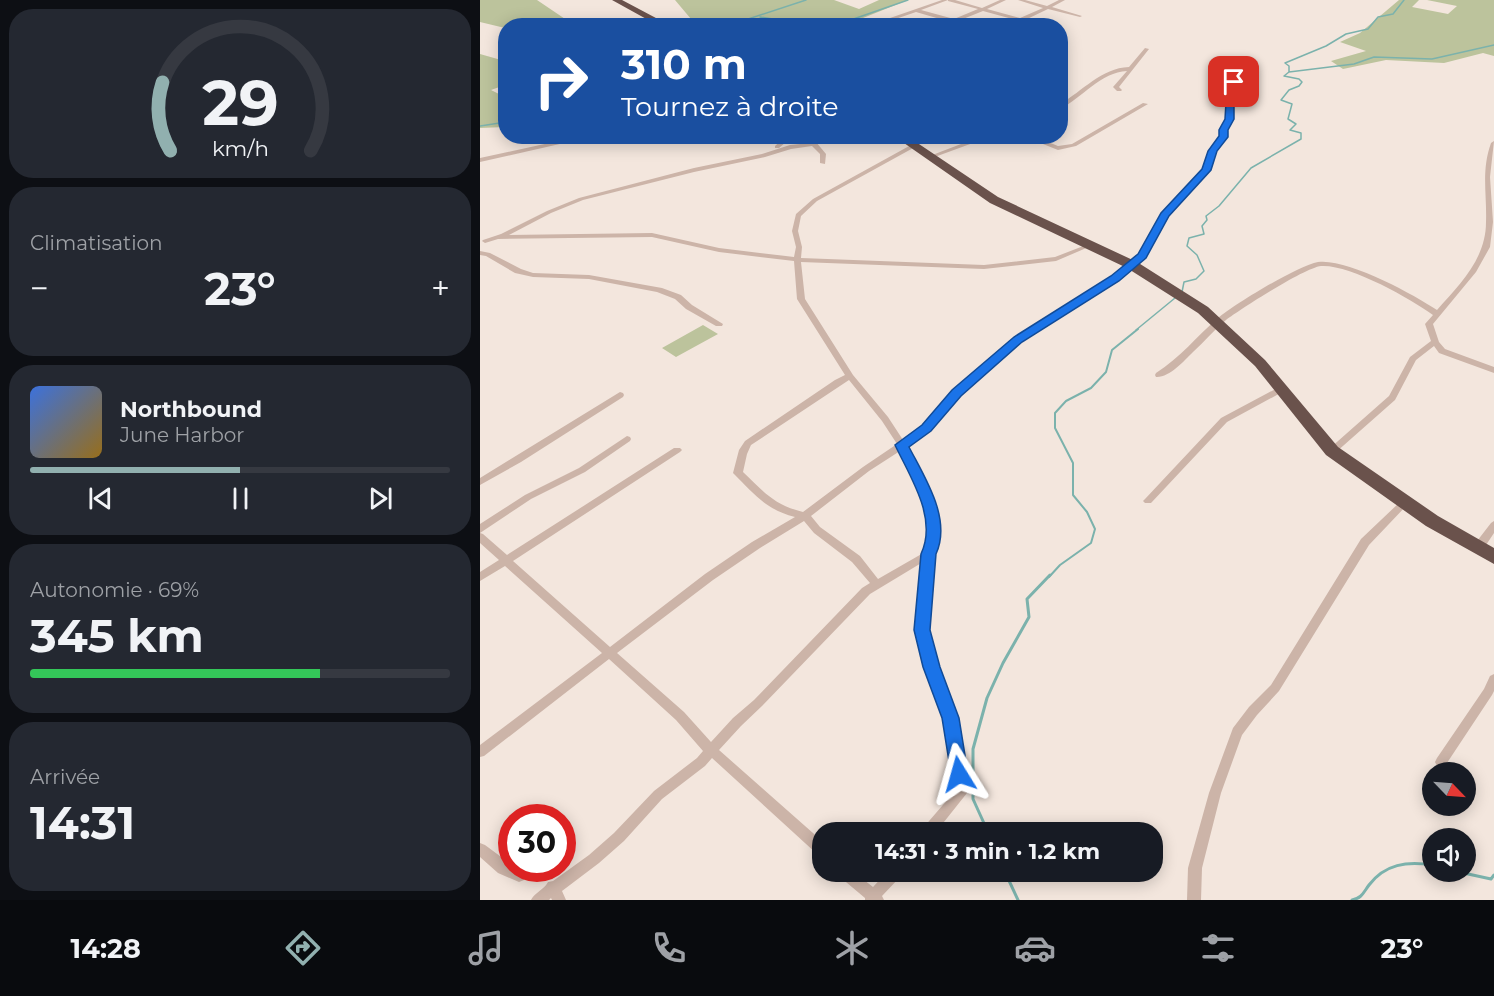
<!DOCTYPE html>
<html lang="fr">
<head>
<meta charset="utf-8">
<style>
	body { margin:0; font-family:Montserrat,sans-serif; background:#242831; color:#f1f3f6; height:100vh; display:flex; flex-direction:column; font-size:22px; white-space:nowrap }
	* { box-sizing:border-box; margin:0 }
	p { font-size:20px; color:#9ea1a6 }
	.icon { flex:none; width:33px; height:33px; fill:none; stroke:currentColor; stroke-width:2; stroke-linecap:round; stroke-linejoin:round }
	.map { position:relative; flex:1; overflow:hidden }
	.side { display:flex; flex-direction:column; gap:9px; padding:9px; background:#0d0f14; width:480px }
	.side>* { flex:none }
	.top-card { position:absolute; left:18px; top:18px; width:570px; height:126px; border-radius:24px; box-shadow:0 3px 15px #0003; background:#1a4fa0; color:#fff; overflow:hidden }
	.needle { width:39px; rotate:115deg }
	.fabs { position:absolute; left:942px; top:762px; display:grid; gap:12px }
	.fabs a { display:grid; place-items:center; width:54px; height:54px; border-radius:50%; background:#171b24; box-shadow:0 3px 15px #0003; font-size:30px }
	.speed { position:absolute; left:18px; top:804px; display:flex; gap:12px; font-size:30px; font-weight:700; text-align:center }
	.speed>* { display:grid; place-content:center; width:78px; height:78px; border-radius:50%; background:#171b24; box-shadow:0 3px 15px #0003; line-height:1 }
	.speed .limit { border:9px solid #d22; background:#fff; color:#111 }
	.pin { position:absolute; display:grid; place-items:center; width:51px; height:51px; color:#fff; margin:-26px; border-radius:12px; box-shadow:0 3px 9px #0006 }
	.me { position:absolute; width:66px; margin:-33px; rotate:352deg; stroke-linejoin:round; filter:drop-shadow(0 0 4px #0008) }
	.turn { display:flex; align-items:center; gap:21px; height:126px; padding:0 24px; font-size:27px }
	.turn .icon { width:78px; height:78px; stroke-width:2.5 }
	.turn b { display:block; font-size:42px; line-height:51px }
	.big { font-size:45px; font-weight:700; line-height:1.1 }
	.side .widget { flex:1; display:flex; flex-direction:column; justify-content:center; gap:9px; min-width:0; padding:0 21px; border-radius:24px; background:#242831 }
	.side .dial { align-items:center; gap:0 }
	.dial svg { height:156px; overflow:visible; fill:none; stroke:#363941; stroke-width:7; stroke-linecap:round; text-anchor:middle }
	.dial text { fill:#f1f3f6; stroke:none }
	.song { display:flex; align-items:center; gap:18px }
	.cover { width:72px; height:72px; border-radius:9px; background:linear-gradient(135deg,hsl(220 70% 55%),hsl(40 70% 35%)) }
	.played { height:6px; border-radius:3px; background:linear-gradient(90deg,#91b0af 50%,#363941 50%) }
	.keys { display:flex; justify-content:space-around; direction:ltr }
	.heat { display:flex; justify-content:space-between; align-items:center; font-size:33px; direction:ltr }
	.charge { height:9px; border-radius:4px; background:linear-gradient(90deg,#34c759 69%,#363941 0) }
	.trip { position:absolute; left:332px; top:822px; width:351px; height:60px; border-radius:24px; background:#171b24; box-shadow:0 3px 15px #0003; font-weight:700; line-height:60px; text-align:center }
	.dock { display:flex; height:96px; justify-content:space-around; align-items:center; background:#090b0e; color:#9ea1a6 }
	.dock .icon { width:42px; height:42px }
	.dock .on { color:#91b0af }
	.dock b { font-size:27px; color:#f1f3f6 }
	main { display:flex; flex:1; min-height:0 }
	.map>svg:first-child { display:block }
	.green { fill:#bcc39c }
	.lines { fill:none; stroke-linecap:round; stroke-linejoin:round }
	.stream-far2 { stroke:#7bb2ac; stroke-width:1.5 }
	.stream-far1 { stroke:#7bb2ac; stroke-width:2 }
	.stream { stroke:#7bb2ac; stroke-width:3 }
	.minor { fill:#ccb4a8; fill-rule:evenodd }
	.trunk { fill:#6a524c; fill-rule:evenodd }
	.route { fill:#1a73e8; stroke:#114b97; stroke-width:1.5 }
</style>
</head>
<body>
<main>
<section class="side">
<div class="widget dial"><svg viewBox="0 0 100 80">
<path d="M14 69A42 42 0 1 1 86 69"/>
<path d="M14 69A42 42 0 0 1 10 34" stroke="#91b0af"/>
<text x="50" y="56" font-size="32" font-weight="700">29</text>
<text x="50" y="72" font-size="11">km/h</text>
</svg></div>
<div class="widget"><p>Climatisation</p>
<div class="heat"><a>−</a><b class="big">23°</b><a>+</a></div>
</div>
<div class="widget">
<div class="song"><i class="cover"></i><div><b>Northbound</b><p>June Harbor</p></div></div>
<div class="played"></div>
<div class="keys"><svg class="icon" aria-label="previous" viewBox="0 0 24 24"><path d="M18 5L8 12l10 7zM5 5v14"/></svg><svg class="icon" aria-label="pause" viewBox="0 0 24 24"><path d="M8 5v14M16 5v14"/></svg><svg class="icon" aria-label="next" viewBox="0 0 24 24"><path d="M6 5l10 7-10 7zM19 5v14"/></svg></div>
</div>
<div class="widget"><p>Autonomie · 69%</p><b class="big">345 km</b><div class="charge"></div></div>
<div class="widget"><p>Arrivée</p><b class="big">14:31</b></div>
</section>
<div class="map">
<svg width="1014" height="900" viewBox="0 0 1014 900">
	<rect width="100%" height="100%" fill="#f3e6dd"/>
	<!-- green -->
	<path class="green" d="M0,0H57L94,25L26,26L25,28L0,22Z
		M195,0H354L379,9L399,0H428L363,26L237,25L211,19Z
		M919,0H939L932,7L968,14L977,6L947,0H1014V56L1003,53L964,63L906,60L863,69L851,61L886,51L860,42L880,33Z
		M0,54L21,60L25,59V85L11,90L25,97V127L0,128Z
		M223,325L238,334L196,357L182,348Z"/>
	<g class="lines">
		<!-- stream-far2 -->
		<path class="stream-far2" d="M280,17L330,25L362,23L428,0
			M247,26L326,0
			M809,72L874,64L894,57L952,59L1014,45
			M0,126L26,122
			M702,292L704,282L716,279L724,271L717,255L707,246L709,238L724,234L722,226L727,220L726,216L739,206L771,168L821,139V133L810,130L816,124L808,119L812,104L801,100L809,90L819,86L822,82L819,79L804,76L809,72V66L805,63L846,46L866,34L888,29L898,17L913,14L924,0
			M656,330L695,298"/>
		<!-- stream-far1 -->
		<path class="stream-far1" d="M569,577L580,565L611,543L615,529L607,512L593,495V463L575,428V413L586,401L611,388L626,372L632,350L658,329"/>
		<!-- stream -->
		<path class="stream" d="M508,832L493,799V749L507,698L523,663L549,617L547,599L570,575
			M525,872L538,900
			M979,872L1011,879L1014,875
			M872,900C882,898 883,893 889,885C905,864 927,861 952,865"/>
		<!-- minor -->
		<path class="minor" d="M462,0H475L502,8L520,0H526L507,9L540,18L563,8L538,0H545L567,6L579,0H585L572,7L602,16L600,17L568,9L545,20L564,26H555L541,22L533,26H526L536,20L503,11L478,21L493,26H484L436,12L395,26H387ZM468,0V1L498,9L474,19L441,10Z
			M665,48L669,49L639,87L642,90L641,91H637L633,87L647,71C621,72 602,98 580,109V104C603,91 621,68 649,67Z
			M754,80L757,82L758,89L753,103L752,119L746,130V137L735,151L729,170L688,216L668,253L638,281L550,335L479,395L450,430L426,446C442,479 469,517 454,554L447,630L458,667L476,718L487,793L456,832H442L443,828L475,791L464,718L446,667L437,630L443,562L390,594L282,706L261,726L239,750L342,841V856L337,854L232,758L225,766L182,799L144,841L119,863L82,891L86,900H72L71,898L69,900H51C55,892 64,890 68,882L73,881L109,855L134,833L174,791L217,758L223,751L196,720L129,659L4,756L0,757V745L122,653L25,566L0,581V572L19,560L0,543V533L3,534L27,555L194,448H200L202,450L200,452L33,561L130,647L225,574L272,542L315,517C287,510 275,495 255,475L253,473L259,450L265,441L355,380L365,375L317,299L314,261L239,252L172,237L18,239L5,243L2,241L3,240L21,234L67,211L99,198L214,168L282,154L310,145L330,143L324,136H331L346,154L345,164L340,163V154L332,146L311,149L285,157L214,172L103,200L71,213L29,235L172,233L239,248L314,257L316,247L312,231L316,214L333,199L431,145H435V147L337,201L321,216L318,231L322,247L321,258L504,265L575,257L606,245H610L611,246L576,261L504,269L321,262L325,299L373,375L408,417L423,440L444,426L473,391L544,331L632,277L663,251L683,214L723,170L729,151L740,137V130L746,119L747,103L752,89L751,82ZM369,380L402,421L417,444L383,467L323,512C294,505 284,492 263,472L267,454L271,445ZM420,451C434,480 459,518 445,552L398,579L380,556L340,527L331,516L389,471ZM324,521L334,533L372,562L390,583L382,588L274,700L253,718L231,742L204,712L137,653L233,580L280,548Z
			M663,103L668,104L596,146L578,150L543,136H553L578,146L592,144Z
			M101,136H115L0,162V158Z
			M306,136H313L299,148H295V146Z
			M433,136H441L430,144H426V142Z
			M502,136H512L452,158L447,157Z
			M1014,141L1010,177L1013,222L1010,247L996,272L953,324L959,342L965,349L1014,367V373L959,353L954,346L936,360L915,400L855,453H849L847,451L849,449L909,396L930,357L951,341L945,324L953,315C930,298 869,264 841,266C824,268 761,309 746,320C734,330 724,342 713,352C704,361 689,378 676,377L675,375L676,373C700,358 717,336 738,318C755,304 817,266 838,262C867,258 933,294 957,310C980,284 1006,259 1006,222C1007,194 1001,171 1011,143Z
			M0,251L10,253L41,269L53,273L109,275L182,288L201,295L212,305L243,324L242,326H236L206,309L195,299L177,292L109,279L53,277L35,273L6,256L0,255Z
			M803,385L807,388L806,390L747,422L671,503H665L663,501L665,499L741,418Z
			M140,392L143,393L144,395L143,397L41,462L0,485V478Z
			M147,436L150,437L151,439L150,441L105,472L51,499L0,533V524L45,495L99,468Z
			M924,500L927,501L929,503L927,505L889,545L799,691L777,715L762,735L741,793L722,868L721,900H707L708,868L729,793L753,728L769,707L791,685L881,539L921,501Z
			M1014,521V533L1002,551H994L993,548L994,545L1011,523Z
			M1014,674V691L1012,695L965,766L961,767L957,766L955,762L957,758L1004,689L1010,676Z
			M0,843L5,845L32,865V868H39L44,870L46,875L44,880L39,882L18,873L0,857Z
			M358,872H374L393,887L407,872H422L420,877L402,896L404,900H385V898L360,877Z"/>
		<!-- trunk -->
		<path class="trunk" d="M132,0H142L191,26H179Z
			M414,136H427L518,197L657,262L728,307L785,360L858,447L958,516L1014,548V564L946,526L846,455L775,366L718,313L647,268L510,203Z"/>
	</g>
	<!-- route -->
	<path class="route" d="M751,81H757L759,89L754,102V119L748,130V137L737,151L731,170L689,216L666,258L639,281L542,342L481,396L451,431L429,447C445,478 472,519 456,554L450,630L460,667L479,718L488,774L485,780L479,783L472,780L462,718L443,667L434,630L441,554C458,518 430,477 415,445L442,425L472,390L534,337L631,276L658,254L681,213L722,169L728,151L739,136V130L745,119L746,102Z"/>
</svg>
<div class="fabs">
<a><svg class="needle" viewBox="-14 -14 28 28"><path d="M0-13l5 13h-10z" fill="#e53935"/><path d="M0 13l5-13h-10z" fill="#9ea1a6"/></svg></a>
<a><svg class="icon" aria-label="sound" viewBox="0 0 24 24"><path d="M4 9h4l5-4v14l-5-4H4zM17 9q2 3 0 6"/></svg></a>
</div>
<div class="speed"><div class="limit">30</div></div>
<div class="pin" style="left:754px;top:82px;background:#d93025"><svg class="icon" aria-label="arrive" viewBox="0 0 24 24"><path d="M6 21V4h12l-3 4 3 4H6"/></svg></div>
<svg class="me" style="left:479px;top:774px" viewBox="-20 -20 40 40"><path d="M0-17L14 15 0 8-14 15z" fill="#1a73e8" stroke="#fff" stroke-width="4"/></svg>
<div class="trip">14:31 · 3 min · 1.2 km</div>
<div class="top-card">
<div class="turn"><svg class="icon" aria-label="right" viewBox="0 0 24 24"><path d="M7 20v-9h11M14 6l5 5-5 5"/></svg><div><b>310 m</b>Tournez à droite</div></div>
</div>
</div>
</main>
<nav class="dock">
<b>14:28</b>
<svg class="icon on" aria-label="directions" viewBox="0 0 24 24"><path d="M12 3l9 9-9 9-9-9zM9 14v-3h6M13 9l2 2-2 2"/></svg>
<svg class="icon" aria-label="music" viewBox="0 0 24 24"><path d="M9 18V5l10-2v13"/><circle cx="6" cy="18" r="3"/><circle cx="16" cy="16" r="3"/></svg>
<svg class="icon" aria-label="phone" viewBox="0 0 24 24"><path d="M5 4h4l2 5-3 2q2 4 5 5l2-3 5 2v4C11 20 4 13 5 4z"/></svg>
<svg class="icon" aria-label="climate" viewBox="0 0 24 24"><path d="M12 3v18M4 7l16 10M4 17L20 7"/></svg>
<svg class="icon" aria-label="car" viewBox="0 0 24 24"><path d="M5 17H2v-5l4-1 3-4h7l3 4 3 1v5h-3M9 17h6M6 11h13"/><circle cx="7" cy="17" r="2"/><circle cx="17" cy="17" r="2"/></svg>
<svg class="icon" aria-label="filters" viewBox="0 0 24 24"><path d="M4 7h16M4 17h16"/><circle cx="9" cy="7" r="2"/><circle cx="15" cy="17" r="2"/></svg>
<b>23°</b>
</nav>
</body>
</html>
